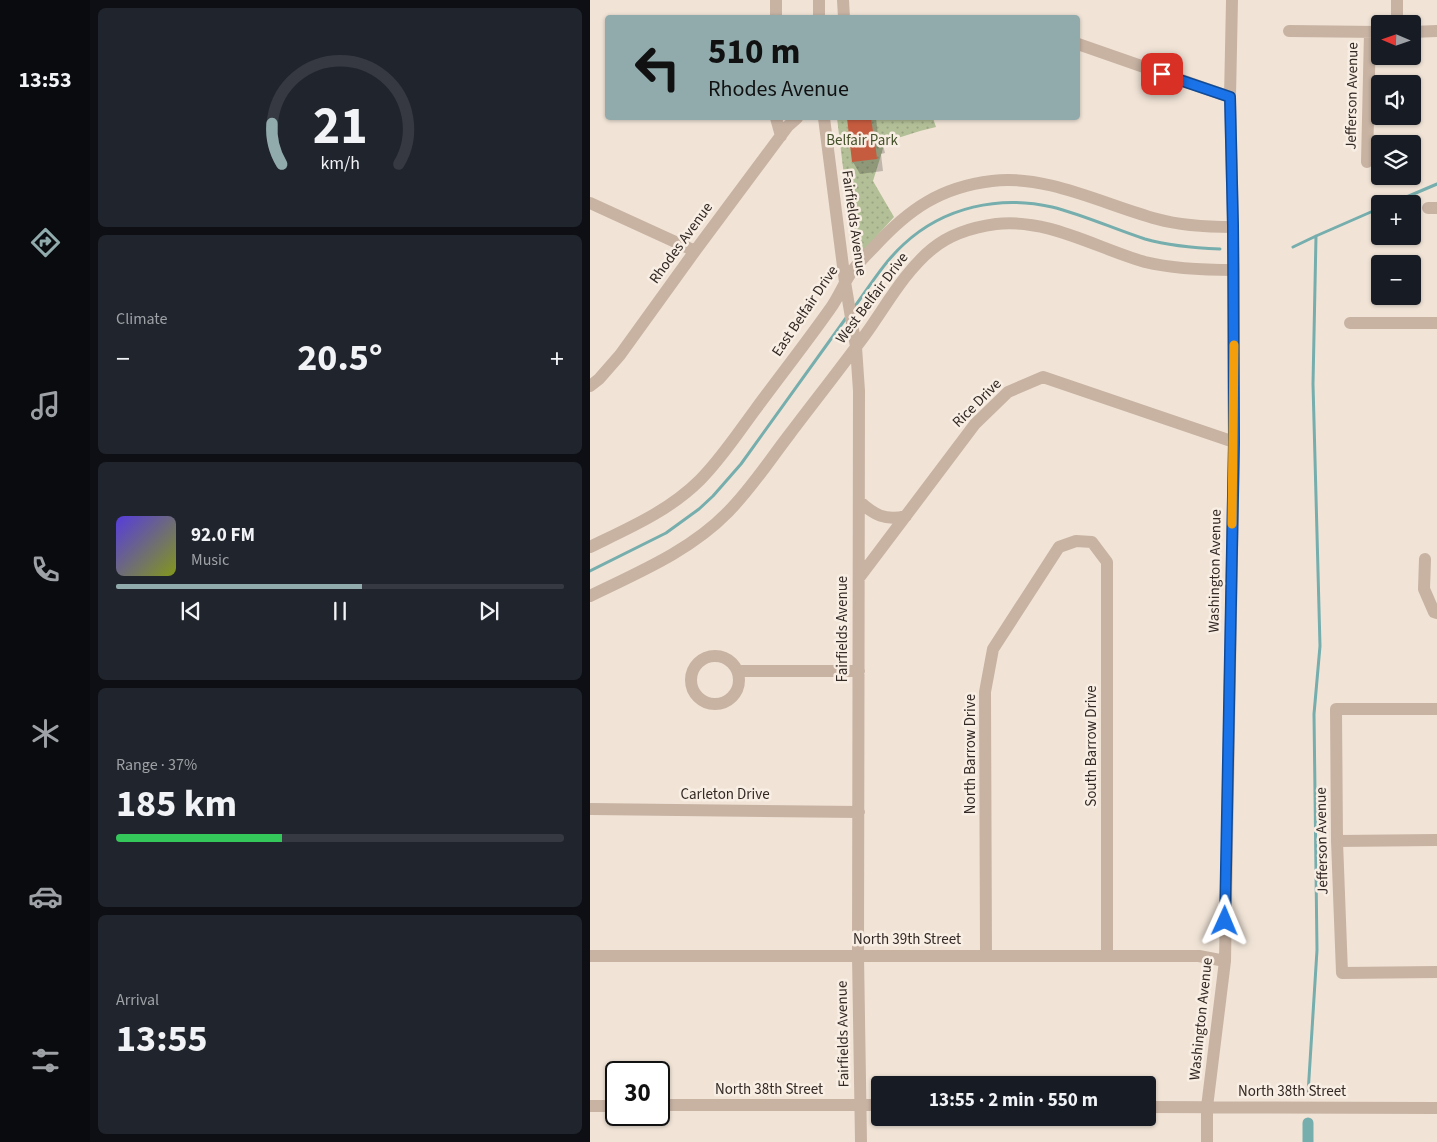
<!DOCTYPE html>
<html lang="en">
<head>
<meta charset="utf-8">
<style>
	body { margin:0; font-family:"Source Sans 3",sans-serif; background:#20242c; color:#f1f3f6; height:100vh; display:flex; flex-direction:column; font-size:19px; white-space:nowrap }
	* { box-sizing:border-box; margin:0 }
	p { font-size:16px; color:#9ea1a6 }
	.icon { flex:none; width:28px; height:28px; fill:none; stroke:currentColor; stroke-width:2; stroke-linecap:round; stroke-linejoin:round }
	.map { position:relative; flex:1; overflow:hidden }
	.side { display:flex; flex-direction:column; gap:8px; padding:8px; background:#0d0f14; width:500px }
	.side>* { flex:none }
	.top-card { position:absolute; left:15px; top:15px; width:475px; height:105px; border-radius:5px; box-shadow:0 1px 4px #0004; background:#91abad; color:#111; overflow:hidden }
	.needle { width:32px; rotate:272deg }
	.tools { position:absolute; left:781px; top:15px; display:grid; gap:10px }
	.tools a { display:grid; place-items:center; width:50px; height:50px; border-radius:5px; background:#171b24; box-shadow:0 1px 4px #0004; font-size:25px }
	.speed { position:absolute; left:15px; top:1061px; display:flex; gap:10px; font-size:25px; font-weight:700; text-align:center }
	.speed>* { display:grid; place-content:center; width:65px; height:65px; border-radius:50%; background:#171b24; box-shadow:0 1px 4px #0004; line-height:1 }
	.speed .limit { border:2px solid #111; border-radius:8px; background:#fff; color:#111 }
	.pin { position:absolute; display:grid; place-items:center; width:42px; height:42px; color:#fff; margin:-21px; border-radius:10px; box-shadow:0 2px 8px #0006 }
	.me { position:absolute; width:55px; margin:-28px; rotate:1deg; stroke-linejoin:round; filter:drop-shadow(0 0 4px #0008) }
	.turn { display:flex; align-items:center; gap:18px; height:105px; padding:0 20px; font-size:22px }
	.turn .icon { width:65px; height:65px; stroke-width:2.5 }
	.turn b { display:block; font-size:35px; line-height:42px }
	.big { font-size:38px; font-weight:700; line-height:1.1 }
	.side .tile { flex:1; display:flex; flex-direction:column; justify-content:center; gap:8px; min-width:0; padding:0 18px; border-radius:8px; background:#20242c }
	.side .dial { align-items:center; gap:0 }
	.dial svg { height:130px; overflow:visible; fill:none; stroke:#363941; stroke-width:7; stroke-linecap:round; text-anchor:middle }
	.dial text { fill:#f1f3f6; stroke:none }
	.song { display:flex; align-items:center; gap:15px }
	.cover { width:60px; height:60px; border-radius:8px; background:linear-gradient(135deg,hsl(250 70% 55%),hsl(70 70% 35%)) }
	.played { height:5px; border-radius:2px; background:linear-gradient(90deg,#91abad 55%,#363941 55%) }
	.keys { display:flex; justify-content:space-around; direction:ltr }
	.heat { display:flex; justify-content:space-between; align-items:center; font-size:28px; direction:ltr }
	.charge { height:8px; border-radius:4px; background:linear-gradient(90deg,#34c759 37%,#363941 0) }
	.trip { position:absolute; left:281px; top:1076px; width:285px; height:50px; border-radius:5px; background:#171b24; box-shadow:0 1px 4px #0004; font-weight:700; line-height:50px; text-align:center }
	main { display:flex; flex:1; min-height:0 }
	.dock { display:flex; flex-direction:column; width:90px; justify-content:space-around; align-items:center; background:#090b0e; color:#9ea1a6 }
	.dock .icon { width:35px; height:35px }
	.dock .current { color:#91abad }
	.dock b { font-size:22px; color:#f1f3f6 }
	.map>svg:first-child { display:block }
	.park { fill:url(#park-dots) }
	.shadow { fill:#0003 }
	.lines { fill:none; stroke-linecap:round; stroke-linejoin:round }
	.stream { stroke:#76adad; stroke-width:3 }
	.canal { stroke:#76adad; stroke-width:11 }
	.building { fill:#c65c3f }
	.minor { stroke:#c8b3a3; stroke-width:12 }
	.route-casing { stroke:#114b97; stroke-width:12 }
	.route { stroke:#1a73e8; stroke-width:9 }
	.slow { stroke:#f59e0b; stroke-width:9 }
	.labels { text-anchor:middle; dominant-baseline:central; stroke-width:5; stroke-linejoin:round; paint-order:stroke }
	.street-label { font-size:15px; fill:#332925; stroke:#f9eee3 }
	.park-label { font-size:15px; fill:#445129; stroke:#f9eee3 }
</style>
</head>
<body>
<main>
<nav class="dock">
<b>13:53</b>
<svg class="icon current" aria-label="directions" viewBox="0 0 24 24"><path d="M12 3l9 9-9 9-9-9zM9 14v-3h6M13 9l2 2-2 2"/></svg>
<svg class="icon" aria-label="music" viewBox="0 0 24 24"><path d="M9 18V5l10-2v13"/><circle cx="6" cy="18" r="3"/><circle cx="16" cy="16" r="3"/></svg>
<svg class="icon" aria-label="phone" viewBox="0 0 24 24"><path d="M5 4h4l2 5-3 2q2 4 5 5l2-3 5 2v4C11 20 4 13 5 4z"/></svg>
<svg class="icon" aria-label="climate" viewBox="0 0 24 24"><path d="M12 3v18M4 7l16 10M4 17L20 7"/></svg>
<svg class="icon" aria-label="car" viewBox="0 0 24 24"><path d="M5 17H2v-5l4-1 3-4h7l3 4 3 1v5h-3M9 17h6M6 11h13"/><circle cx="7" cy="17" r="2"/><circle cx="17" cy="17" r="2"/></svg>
<svg class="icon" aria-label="filters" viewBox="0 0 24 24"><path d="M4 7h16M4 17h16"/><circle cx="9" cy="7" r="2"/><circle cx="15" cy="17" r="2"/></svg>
</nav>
<section class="side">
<div class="tile dial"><svg viewBox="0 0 100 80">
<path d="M14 69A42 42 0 1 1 86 69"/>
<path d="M14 69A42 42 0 0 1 8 44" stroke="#91abad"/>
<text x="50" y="56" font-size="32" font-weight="700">21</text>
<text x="50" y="72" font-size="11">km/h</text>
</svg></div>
<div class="tile"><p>Climate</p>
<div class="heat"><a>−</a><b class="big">20.5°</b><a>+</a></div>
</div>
<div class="tile">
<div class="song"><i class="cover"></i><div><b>92.0 FM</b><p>Music</p></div></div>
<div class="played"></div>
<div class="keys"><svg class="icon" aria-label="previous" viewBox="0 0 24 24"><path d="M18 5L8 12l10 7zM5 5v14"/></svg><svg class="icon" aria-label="pause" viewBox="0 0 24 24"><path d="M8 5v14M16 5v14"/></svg><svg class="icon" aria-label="next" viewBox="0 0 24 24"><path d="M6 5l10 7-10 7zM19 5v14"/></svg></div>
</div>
<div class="tile"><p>Range · 37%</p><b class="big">185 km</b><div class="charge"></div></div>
<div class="tile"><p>Arrival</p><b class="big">13:55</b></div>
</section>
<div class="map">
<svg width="847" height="1142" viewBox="0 0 847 1142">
	<defs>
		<pattern id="park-dots" width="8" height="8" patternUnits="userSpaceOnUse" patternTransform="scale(1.25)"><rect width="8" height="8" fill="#b3bf97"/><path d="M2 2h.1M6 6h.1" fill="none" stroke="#9aa482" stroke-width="1.8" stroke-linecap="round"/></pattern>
	</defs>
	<rect width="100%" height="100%" fill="#f1e4d7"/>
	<!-- park -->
	<path class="park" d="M247,118H343L346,127L330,131L295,142L283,181L304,217L274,250H263Z"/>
	<!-- shadow -->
	<path class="shadow" d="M258,118H286L288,136L293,145L295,153L291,154L293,171L270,174L263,162Z"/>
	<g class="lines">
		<!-- stream -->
		<path class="stream" d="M800,204L847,184
			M703,247L726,236L790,208
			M263,309C279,287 294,262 314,244C354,207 409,195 462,207C494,215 524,229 555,239C580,246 604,248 630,249
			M0,571L76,533L109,509L123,496L151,464L256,318
			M718,1094L727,950L724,714L730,646L723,384L726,236"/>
		<!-- canal -->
		<path class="canal" d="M718,1123V1142"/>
	</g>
	<!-- building -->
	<path class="building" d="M257,118H281L283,132H287L288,141L285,142L287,159L262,162Z"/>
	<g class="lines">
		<!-- minor -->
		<path class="minor" d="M229,0V18
			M253,0L254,18
			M807,0V24
			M186,18V0
			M699,31L790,32
			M822,32L847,31
			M488,44L640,97
			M186,118L191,136
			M234,118L255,282L266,347L269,391L268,956L271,1142
			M777,162L780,32
			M0,203L105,251
			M838,208H847
			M760,323H847
			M0,386L9,379L30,355L105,251L198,126L207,118
			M269,501C284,515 295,521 316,516
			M0,547C39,528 79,511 110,480C131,459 148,433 165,410C190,376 216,343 240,309C249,297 254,282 263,270C269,262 277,254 285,246C319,209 351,187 402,181C456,174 515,205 567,219C592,226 617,227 643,227
			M835,559L834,589L844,612L847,613
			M269,578L385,424L418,392L453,377L644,442
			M0,596C49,572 100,551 138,512C161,489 179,461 199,435C224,402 250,369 275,335C296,306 314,272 342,249C360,234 384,227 406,224C458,218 506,248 555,262C584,269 614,270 644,270
			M101 680a24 24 0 1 1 48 0a24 24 0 1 1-48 0Z
			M148,671H269
			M847,709H746L747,841L752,973L847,972
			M0,809L269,812
			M747,841L847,840
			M396,955L395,692L403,649L469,547L486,541L502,542L517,562V956
			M0,956H609L635,961
			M69,1105H290
			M0,1106H26
			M558,1107L847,1108
			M617,1142V1107L635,961L644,442V270L640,97L642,0"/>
	</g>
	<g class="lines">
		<defs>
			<path id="route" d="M572,74L640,97L643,226L644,442L635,921"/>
		</defs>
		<!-- route casing -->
		<use href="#route" class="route-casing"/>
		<!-- route -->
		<use href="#route" class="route"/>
		<!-- slow -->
		<path class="slow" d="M642,524L644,345"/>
	</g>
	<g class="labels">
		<!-- street labels -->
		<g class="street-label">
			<text transform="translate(762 96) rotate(-89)">Jefferson Avenue</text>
			<text transform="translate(264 223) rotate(82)">Fairfields Avenue</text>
			<text transform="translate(91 243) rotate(-54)">Rhodes Avenue</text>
			<text transform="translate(282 298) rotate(-53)">West Belfair Drive</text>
			<text transform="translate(215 311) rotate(-56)">East Belfair Drive</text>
			<text transform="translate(387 403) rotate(-45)">Rice Drive</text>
			<text transform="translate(625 571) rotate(-89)">Washington Avenue</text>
			<text transform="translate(252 629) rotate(-90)">Fairfields Avenue</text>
			<text transform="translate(501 746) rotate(-90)">South Barrow Drive</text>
			<text transform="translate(380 754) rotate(-90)">North Barrow Drive</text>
			<text x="135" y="794">Carleton Drive</text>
			<text transform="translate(732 841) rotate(-91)">Jefferson Avenue</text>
			<text x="317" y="939">North 39th Street</text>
			<text transform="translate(611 1019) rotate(-84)">Washington Avenue</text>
			<text transform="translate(253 1034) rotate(-91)">Fairfields Avenue</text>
			<text x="179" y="1089">North 38th Street</text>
			<text x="702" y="1091">North 38th Street</text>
		</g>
		<!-- park labels -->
		<g class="park-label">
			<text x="272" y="140">Belfair Park</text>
		</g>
	</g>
</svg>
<div class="tools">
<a><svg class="needle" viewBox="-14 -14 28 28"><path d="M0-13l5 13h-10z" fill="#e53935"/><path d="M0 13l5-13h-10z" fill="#9ea1a6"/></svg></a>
<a><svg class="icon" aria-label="sound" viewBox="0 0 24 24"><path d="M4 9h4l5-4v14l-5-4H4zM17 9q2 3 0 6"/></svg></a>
<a><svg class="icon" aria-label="layers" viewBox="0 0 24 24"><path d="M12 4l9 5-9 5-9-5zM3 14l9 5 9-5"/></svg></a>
<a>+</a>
<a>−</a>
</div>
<div class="speed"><div class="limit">30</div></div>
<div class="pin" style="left:572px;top:74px;background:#d93025"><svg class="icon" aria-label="arrive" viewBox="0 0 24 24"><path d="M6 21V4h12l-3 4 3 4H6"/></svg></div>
<svg class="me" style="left:635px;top:921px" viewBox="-20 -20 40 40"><path d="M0-17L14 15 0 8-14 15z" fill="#1a73e8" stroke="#fff" stroke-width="4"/></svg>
<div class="trip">13:55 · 2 min · 550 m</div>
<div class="top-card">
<div class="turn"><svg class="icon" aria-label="left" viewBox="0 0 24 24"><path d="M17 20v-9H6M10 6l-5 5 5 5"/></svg><div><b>510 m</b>Rhodes Avenue</div></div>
</div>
</div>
</main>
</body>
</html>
